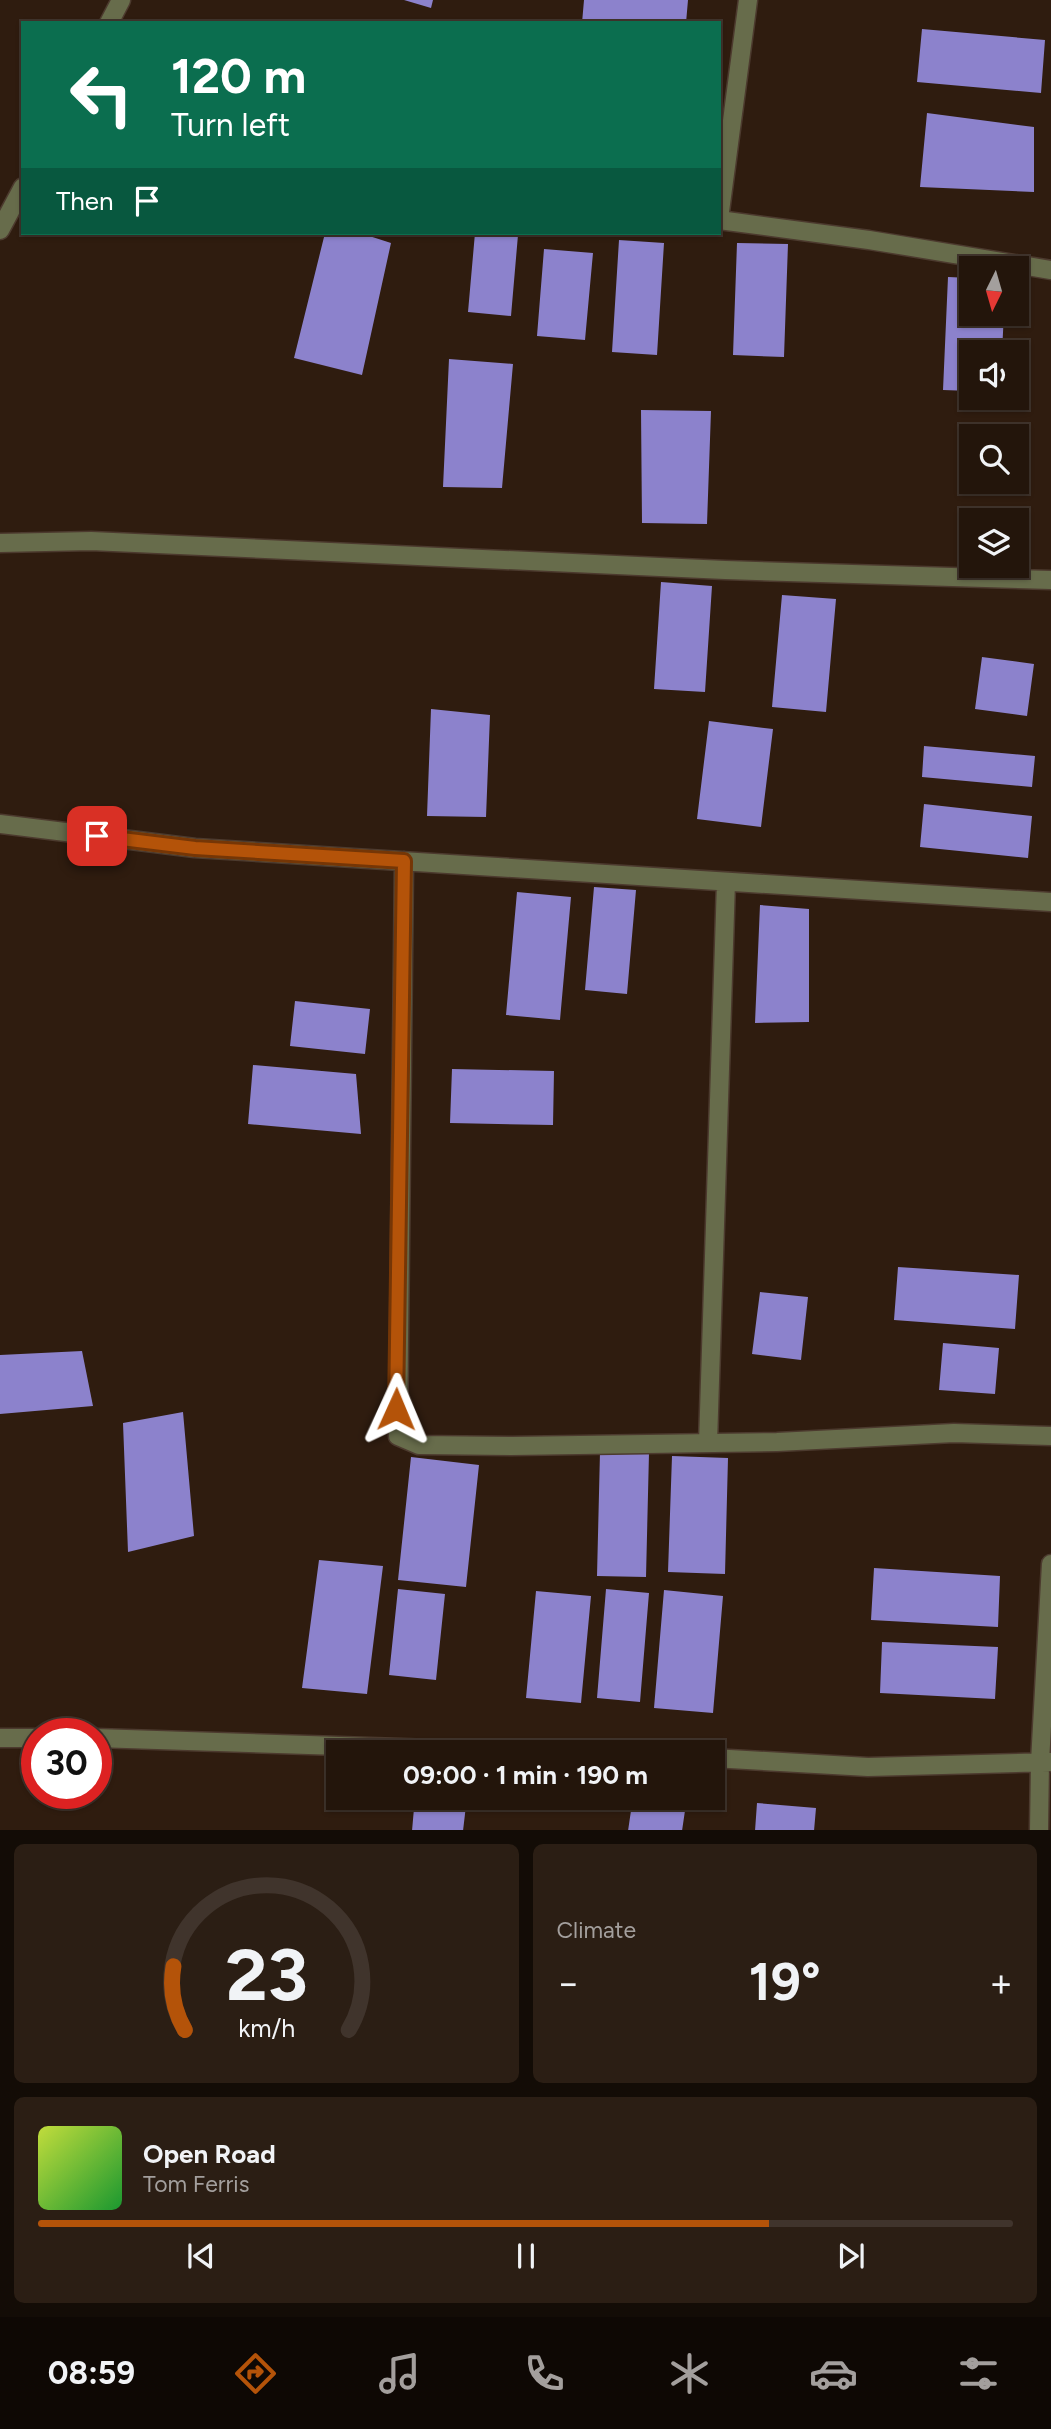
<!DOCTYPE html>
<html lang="en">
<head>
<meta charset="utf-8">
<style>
	body { margin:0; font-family:Figtree,sans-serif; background:#2b1e14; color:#f1f3f6; height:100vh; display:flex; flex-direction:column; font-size:26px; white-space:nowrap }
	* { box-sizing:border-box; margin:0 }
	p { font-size:23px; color:#a39f9d }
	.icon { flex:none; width:38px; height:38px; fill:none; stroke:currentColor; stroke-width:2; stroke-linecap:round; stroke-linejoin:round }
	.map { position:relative; height:1830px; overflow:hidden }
	.sheet { display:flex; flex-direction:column; gap:14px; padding:14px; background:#130c06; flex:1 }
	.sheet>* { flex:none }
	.guide { position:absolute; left:21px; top:21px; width:700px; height:214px; border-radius:0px; box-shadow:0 2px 5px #0004,0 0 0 2px #40342c; background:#0b6e4f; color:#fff; overflow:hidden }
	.needle { width:46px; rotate:185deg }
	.fabs { position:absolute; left:959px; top:256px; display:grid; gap:14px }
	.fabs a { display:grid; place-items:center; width:70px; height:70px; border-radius:0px; background:#23150b; box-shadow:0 2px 5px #0004,0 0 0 2px #40342c; font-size:35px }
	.speed { position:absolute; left:21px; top:1718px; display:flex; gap:14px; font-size:35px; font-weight:700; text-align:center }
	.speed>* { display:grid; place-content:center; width:91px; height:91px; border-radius:50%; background:#23150b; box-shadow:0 2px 5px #0004,0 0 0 2px #40342c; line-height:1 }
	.speed .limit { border:10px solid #d22; background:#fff; color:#111 }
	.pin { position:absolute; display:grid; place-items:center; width:60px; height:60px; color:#fff; margin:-30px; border-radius:14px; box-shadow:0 4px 10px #0006 }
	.me { position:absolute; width:77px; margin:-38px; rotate:1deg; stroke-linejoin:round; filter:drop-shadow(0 0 5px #0008) }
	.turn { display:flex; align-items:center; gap:24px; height:147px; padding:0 35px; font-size:32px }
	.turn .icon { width:91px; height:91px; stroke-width:2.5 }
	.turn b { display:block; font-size:49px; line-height:60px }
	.then { display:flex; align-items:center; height:66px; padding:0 35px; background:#0003; gap:14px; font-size:26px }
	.big { font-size:52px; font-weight:700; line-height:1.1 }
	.sheet .card { flex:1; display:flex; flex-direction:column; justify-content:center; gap:10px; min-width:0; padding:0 24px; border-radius:10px; background:#2b1e14 }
	.sheet .dial { align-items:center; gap:0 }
	.dial svg { height:182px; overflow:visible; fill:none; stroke:#40342c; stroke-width:7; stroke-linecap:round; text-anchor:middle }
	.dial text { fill:#f1f3f6; stroke:none }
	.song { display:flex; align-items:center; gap:21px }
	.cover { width:84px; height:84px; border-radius:10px; background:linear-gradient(135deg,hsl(70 70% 55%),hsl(130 70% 35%)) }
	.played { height:7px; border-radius:4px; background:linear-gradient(90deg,#b45309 75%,#40342c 75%) }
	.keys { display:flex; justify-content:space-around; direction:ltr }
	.heat { display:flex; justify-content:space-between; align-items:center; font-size:38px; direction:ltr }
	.sheet .tiles { flex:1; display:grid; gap:14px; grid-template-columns:1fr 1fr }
	.card:last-child { grid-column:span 2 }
	.trip { position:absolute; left:326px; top:1740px; width:399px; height:70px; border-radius:0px; background:#23150b; box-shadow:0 2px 5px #0004,0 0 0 2px #40342c; font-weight:700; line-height:70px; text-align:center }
	.tabs { display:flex; height:112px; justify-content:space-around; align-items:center; background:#0e0804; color:#a39f9d }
	.tabs .icon { width:49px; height:49px }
	.tabs .active { color:#b45309 }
	.tabs b { font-size:32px; color:#f1f3f6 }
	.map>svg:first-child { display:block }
	.building { fill:#8c82cc }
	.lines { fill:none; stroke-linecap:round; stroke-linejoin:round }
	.minor-casing { stroke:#4c3a2e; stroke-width:21 }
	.minor { stroke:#676c4b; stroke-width:18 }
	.route-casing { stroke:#753606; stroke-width:18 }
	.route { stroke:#b45309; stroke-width:12 }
</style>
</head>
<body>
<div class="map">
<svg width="1051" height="1831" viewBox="0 0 1051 1831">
	<rect width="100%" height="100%" fill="#2f1c0f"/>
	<!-- building -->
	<path class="building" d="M404,0H433L431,8Z
		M584,0H688L686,23H582Z
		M922,29L1045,40L1041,93L917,82Z
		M927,113L1034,127V192L920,187Z
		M325,233H360L391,243L362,375L294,358Z
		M475,233L518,235L511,316L468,312Z
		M619,240L664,243L657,355L612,352Z
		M737,243L788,244L784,357L733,355Z
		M544,249L593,253L585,340L537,336Z
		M948,277L971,278V313H1004L1002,352H971V391L943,390Z
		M449,359L513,364L502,488L443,487Z
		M641,410L711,411L707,524L642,523Z
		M661,582L712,586L705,692L654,689Z
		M782,595L836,599L826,712L772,707Z
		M982,657L1034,664L1027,716L975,709Z
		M431,709L490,715L486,817L427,816Z
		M709,721L773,729L761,827L697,819Z
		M924,746L1035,756L1032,787L922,777Z
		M924,804L1032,816L1028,858L920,847Z
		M594,887L636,890L627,994L585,990Z
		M517,892L571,897L560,1020L506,1015Z
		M760,905L809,909V1022L755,1023Z
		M295,1001L370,1009L365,1054L290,1046Z
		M253,1065L356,1074L361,1134L248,1124Z
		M452,1069L554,1071L553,1125L450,1123Z
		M898,1267L1019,1275L1015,1329L894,1320Z
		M760,1292L808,1297L801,1360L752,1354Z
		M943,1343L999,1348L995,1394L939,1390Z
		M82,1351L93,1406L0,1414V1355Z
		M183,1412L194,1536L128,1552L123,1423Z
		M600,1452L649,1453L646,1577L597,1576Z
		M672,1456L728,1458L725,1574L668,1572Z
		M411,1457L479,1465L466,1587L398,1580Z
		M319,1560L383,1566L367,1694L302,1688Z
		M874,1568L1000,1576L998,1627L871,1620Z
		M398,1589L445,1594L436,1680L389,1675Z
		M606,1589L649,1593L640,1702L597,1698Z
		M664,1590L723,1596L713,1713L654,1708Z
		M536,1591L591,1596L581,1703L526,1698Z
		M882,1642L998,1647L995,1699L880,1693Z
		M415,1797H467L463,1831H412Z
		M633,1797H687L682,1831H628Z
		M757,1803L816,1808L814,1831H755Z"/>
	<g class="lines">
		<defs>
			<path id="minor" d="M109,23L121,0
				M719,219L748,0
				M719,220L869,240L1051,270
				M0,230L23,187
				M0,543L91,541L725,570L1051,580
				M0,824L195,848L1051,902
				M404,861L398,1436L419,1445L512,1446L777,1442L954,1433L1051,1436
				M708,1443L726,882
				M0,1738H37
				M96,1738L526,1752
				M712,1758L868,1767L1051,1762
				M1039,1831L1040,1762L1051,1564"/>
		</defs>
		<!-- minor casing -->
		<use href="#minor" class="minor-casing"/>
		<!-- minor -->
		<use href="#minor" class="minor"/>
	</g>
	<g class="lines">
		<defs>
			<path id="route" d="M97,836L195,848L404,861L396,1409"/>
		</defs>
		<!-- route casing -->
		<use href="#route" class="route-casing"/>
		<!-- route -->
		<use href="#route" class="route"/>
	</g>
</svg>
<div class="fabs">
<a><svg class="needle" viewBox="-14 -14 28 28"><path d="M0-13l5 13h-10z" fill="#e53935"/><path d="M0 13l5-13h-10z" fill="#a39f9d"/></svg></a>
<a><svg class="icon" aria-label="sound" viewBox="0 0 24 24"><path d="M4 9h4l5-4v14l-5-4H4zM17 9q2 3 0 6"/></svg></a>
<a><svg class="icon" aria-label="search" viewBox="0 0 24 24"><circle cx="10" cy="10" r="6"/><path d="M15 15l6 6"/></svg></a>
<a><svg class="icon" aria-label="layers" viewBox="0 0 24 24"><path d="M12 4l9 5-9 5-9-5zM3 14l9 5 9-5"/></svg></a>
</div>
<div class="speed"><div class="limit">30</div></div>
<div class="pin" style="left:97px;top:836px;background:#d93025"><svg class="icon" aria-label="arrive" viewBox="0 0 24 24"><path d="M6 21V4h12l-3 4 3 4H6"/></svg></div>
<svg class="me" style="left:396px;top:1409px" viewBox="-20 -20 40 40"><path d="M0-17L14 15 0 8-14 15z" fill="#b45309" stroke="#fff" stroke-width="4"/></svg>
<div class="trip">09:00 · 1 min · 190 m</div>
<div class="guide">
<div class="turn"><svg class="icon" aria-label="left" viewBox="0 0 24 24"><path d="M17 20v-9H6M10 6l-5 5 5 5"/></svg><div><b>120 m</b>Turn left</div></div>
<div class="then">Then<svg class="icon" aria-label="arrive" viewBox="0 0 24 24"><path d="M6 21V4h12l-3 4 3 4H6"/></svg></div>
</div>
</div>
<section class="sheet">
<div class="tiles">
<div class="card dial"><svg viewBox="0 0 100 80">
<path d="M14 69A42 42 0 1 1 86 69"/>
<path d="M14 69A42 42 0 0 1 9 41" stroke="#b45309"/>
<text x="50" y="56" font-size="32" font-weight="700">23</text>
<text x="50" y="72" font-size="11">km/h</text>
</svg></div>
<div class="card"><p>Climate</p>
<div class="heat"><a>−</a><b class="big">19°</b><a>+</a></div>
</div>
<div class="card">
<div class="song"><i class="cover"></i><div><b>Open Road</b><p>Tom Ferris</p></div></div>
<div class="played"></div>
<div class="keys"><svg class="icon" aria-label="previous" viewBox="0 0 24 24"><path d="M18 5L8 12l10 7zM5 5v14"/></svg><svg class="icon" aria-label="pause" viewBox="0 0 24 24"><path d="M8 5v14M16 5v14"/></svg><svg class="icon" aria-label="next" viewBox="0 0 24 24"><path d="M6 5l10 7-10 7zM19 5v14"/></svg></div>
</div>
</div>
</section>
<nav class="tabs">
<b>08:59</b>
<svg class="icon active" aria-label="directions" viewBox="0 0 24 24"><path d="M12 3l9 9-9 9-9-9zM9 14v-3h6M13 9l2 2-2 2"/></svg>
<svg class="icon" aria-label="music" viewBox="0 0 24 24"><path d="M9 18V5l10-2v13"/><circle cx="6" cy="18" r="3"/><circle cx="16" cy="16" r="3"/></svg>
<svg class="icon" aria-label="phone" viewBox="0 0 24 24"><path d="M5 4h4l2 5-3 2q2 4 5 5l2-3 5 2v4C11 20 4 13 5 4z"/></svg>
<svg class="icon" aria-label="climate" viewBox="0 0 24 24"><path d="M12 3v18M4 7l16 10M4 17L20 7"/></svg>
<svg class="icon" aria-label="car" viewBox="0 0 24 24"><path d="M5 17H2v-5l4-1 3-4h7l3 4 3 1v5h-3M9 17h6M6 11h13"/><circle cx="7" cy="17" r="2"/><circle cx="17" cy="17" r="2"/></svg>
<svg class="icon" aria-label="filters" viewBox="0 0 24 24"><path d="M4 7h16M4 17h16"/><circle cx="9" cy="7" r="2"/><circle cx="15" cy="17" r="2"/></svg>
</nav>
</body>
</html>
